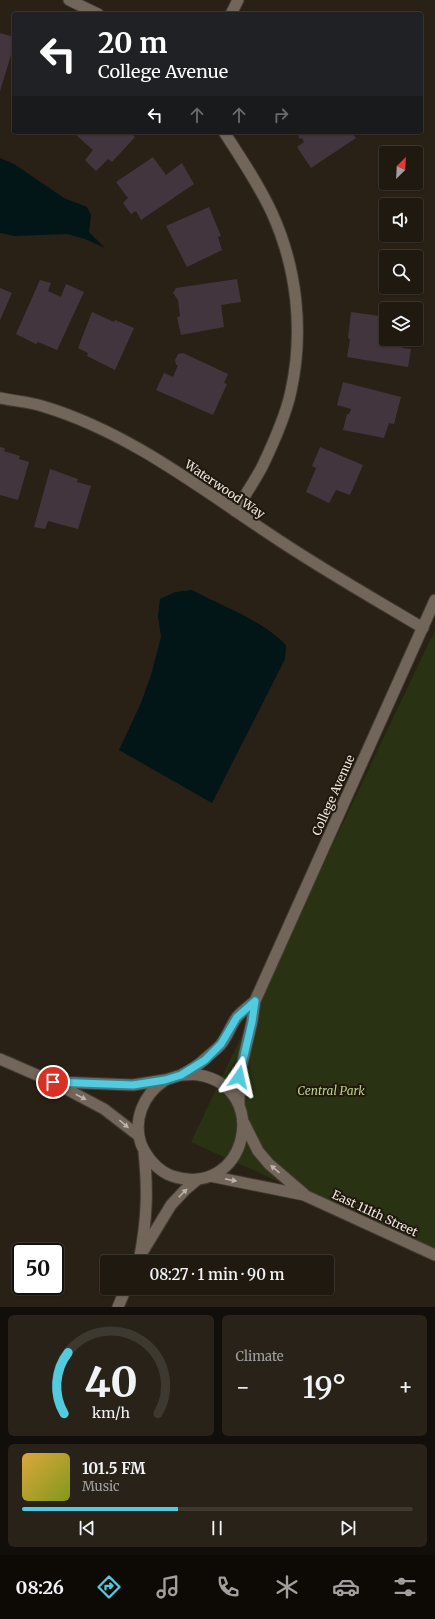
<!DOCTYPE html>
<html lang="en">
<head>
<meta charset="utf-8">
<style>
	body { margin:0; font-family:Merriweather,serif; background:#282219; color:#f1f3f6; height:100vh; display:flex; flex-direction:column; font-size:15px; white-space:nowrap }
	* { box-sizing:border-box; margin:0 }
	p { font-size:13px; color:#a2a09f }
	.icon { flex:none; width:22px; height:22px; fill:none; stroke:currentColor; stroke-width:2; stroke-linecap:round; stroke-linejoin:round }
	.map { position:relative; height:1307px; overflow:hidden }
	.side { display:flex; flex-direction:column; gap:8px; padding:8px; background:#120e09; flex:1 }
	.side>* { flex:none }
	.guide { position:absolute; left:12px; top:12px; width:411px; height:122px; border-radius:4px; box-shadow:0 1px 3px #0004,0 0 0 1px #3d3830; background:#202124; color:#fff; overflow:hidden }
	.needle { width:26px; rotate:24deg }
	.fabs { position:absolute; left:379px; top:146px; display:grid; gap:8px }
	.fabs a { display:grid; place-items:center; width:44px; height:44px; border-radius:4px; background:#201910; box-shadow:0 1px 3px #0004,0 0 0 1px #3d3830; font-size:20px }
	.speed { position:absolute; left:12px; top:1243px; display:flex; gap:8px; font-size:20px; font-weight:700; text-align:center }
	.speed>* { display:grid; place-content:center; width:52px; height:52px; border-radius:50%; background:#201910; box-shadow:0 1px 3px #0004,0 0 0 1px #3d3830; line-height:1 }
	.speed .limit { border:2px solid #111; border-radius:6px; background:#fff; color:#111 }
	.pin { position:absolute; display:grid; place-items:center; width:34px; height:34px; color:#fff; margin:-17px; border:2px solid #fff; border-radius:50%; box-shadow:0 1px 4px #0007 }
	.me { position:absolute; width:44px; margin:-22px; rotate:11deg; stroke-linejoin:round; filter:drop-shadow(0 0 3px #0008) }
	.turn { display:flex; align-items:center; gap:14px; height:84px; padding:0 20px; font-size:18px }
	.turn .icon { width:52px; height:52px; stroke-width:2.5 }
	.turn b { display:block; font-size:28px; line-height:34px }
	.lanes { display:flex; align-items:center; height:38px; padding:0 20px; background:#0003; justify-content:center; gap:20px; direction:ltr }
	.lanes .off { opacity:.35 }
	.big { font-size:30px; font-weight:600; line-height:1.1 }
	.side .tile { flex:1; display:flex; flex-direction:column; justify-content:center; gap:6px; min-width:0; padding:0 14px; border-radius:6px; background:#282219 }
	.side .dial { align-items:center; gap:0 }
	.dial svg { height:104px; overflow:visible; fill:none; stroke:#3d3830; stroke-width:7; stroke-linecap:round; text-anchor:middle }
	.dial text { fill:#f1f3f6; stroke:none }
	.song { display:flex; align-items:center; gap:12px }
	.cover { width:48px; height:48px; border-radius:6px; background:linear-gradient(135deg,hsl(40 70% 55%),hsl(70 70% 35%)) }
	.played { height:4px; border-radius:2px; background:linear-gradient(90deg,#54cade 40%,#3d3830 40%) }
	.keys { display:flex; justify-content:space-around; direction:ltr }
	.heat { display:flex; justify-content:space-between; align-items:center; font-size:22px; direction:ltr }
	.side .tiles { flex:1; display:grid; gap:8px; grid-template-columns:1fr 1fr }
	.tile:last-child { grid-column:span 2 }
	.trip { position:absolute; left:100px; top:1255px; width:234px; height:40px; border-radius:4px; background:#201910; box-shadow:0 1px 3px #0004,0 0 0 1px #3d3830; font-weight:600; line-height:40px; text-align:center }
	.tabs { display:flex; height:64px; justify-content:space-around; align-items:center; background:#0d0a06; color:#a2a09f }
	.tabs .icon { width:28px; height:28px }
	.tabs .active { color:#54cade }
	.tabs b { font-size:18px; color:#f1f3f6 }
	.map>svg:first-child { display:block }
	.green { fill:#293314 }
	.water { fill:#021517 }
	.building { fill:#43353e }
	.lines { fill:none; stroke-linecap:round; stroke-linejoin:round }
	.minor-casing { stroke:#433a33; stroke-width:13 }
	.secondary-casing { stroke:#433a33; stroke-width:13 }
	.minor { stroke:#72665a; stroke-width:11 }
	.secondary { stroke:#72665a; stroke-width:11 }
	.oneway { fill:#bcb3aa }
	.route-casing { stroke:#378390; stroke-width:10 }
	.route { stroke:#54cade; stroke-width:7 }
	.labels { text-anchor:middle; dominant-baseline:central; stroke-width:4; stroke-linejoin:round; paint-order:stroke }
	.street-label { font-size:12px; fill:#ede6df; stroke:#21180d }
	.park-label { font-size:12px; font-style:italic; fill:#b9d18b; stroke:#21180d }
</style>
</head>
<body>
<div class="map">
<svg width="435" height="1307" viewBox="0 0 435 1307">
	<rect width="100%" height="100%" fill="#2a2116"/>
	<!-- green -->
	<path class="green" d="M435,630V1252L191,1142Z"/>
	<!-- water -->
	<path class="water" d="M0,158L14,164L64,198L87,207L91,215L89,232L105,248L85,239L67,234L15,236L0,233Z
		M192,590C223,607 261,619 286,645L285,659L212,803L119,750L141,703L151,675L161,637L158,616L160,599L175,592Z"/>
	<!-- building -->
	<path class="building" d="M0,33L14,37V45L0,91Z
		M78,132H130L135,137L112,162L108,159L96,171L85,160L93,150L76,135Z
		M296,132H351L356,138L311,168L297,147L304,142L302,138L300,139Z
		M153,157L166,175L182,163L194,184L141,220L136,211L131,214L123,203L128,198L116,182Z
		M209,207L221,236L218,237L222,250L187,267L166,226Z
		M237,279L241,302L221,305L224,327L181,335L177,317L180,316L178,300L173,293L176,288Z
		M40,280L51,283L48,291L61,297L66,284L84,292L57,350L38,342L36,344L16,334Z
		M0,288L12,293L0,320Z
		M92,312L114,322L115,320L134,328L115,370L87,356L88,353L78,348Z
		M351,312L386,317V339H404L402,348L411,349L408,367L347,357L350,339L348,338Z
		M183,353L228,374L224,383L227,384L213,415L156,390L164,373L173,377L178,365H176L175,360L178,354Z
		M343,382L401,397L394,424L389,423L384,438L343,430L347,414H349L351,409L337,405Z
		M0,447L5,448L4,451L20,456L19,459L29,462L18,500L0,495Z
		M320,447L363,465L350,495L336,490L329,503L306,492L316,468L312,466Z
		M50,469L78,479L77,482L91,486L78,529L48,521L45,529L34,527Z"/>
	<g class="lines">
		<defs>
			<path id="minor" d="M69,0L98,14
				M231,14L238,0
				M224,132C241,158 259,185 272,213C297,268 304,331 291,391C286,415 273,444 262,467C254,482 244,497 235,511
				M0,398C14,401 29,402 42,406C126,431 196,485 268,533C318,567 371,597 423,628"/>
			<path id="secondary" d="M0,1059L53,1082L104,1109L139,1136
				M181,1075C187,1075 194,1074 199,1075C272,1088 247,1200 172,1176C158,1171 147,1158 141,1144C133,1120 143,1095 164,1081C169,1078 176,1077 181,1075C189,1071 200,1064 206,1058C211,1053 218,1049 222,1043C228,1035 231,1025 237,1017C242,1011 249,1006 255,1001
				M58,1082L133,1085L164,1080
				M239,1105V1077L252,1022L255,1001L435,600
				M244,1123L258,1151L269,1164L304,1194
				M210,1176L304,1195L435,1255
				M143,1251L171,1205L185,1190L198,1179
				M140,1256C147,1218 148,1191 144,1152
				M118,1307L126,1288"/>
		</defs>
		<!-- minor casing -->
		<use href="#minor" class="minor-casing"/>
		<!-- secondary casing -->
		<use href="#secondary" class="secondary-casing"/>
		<!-- minor -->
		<use href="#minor" class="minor"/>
		<!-- secondary -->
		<use href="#secondary" class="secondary"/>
	</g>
	<!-- one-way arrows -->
	<defs><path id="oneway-solid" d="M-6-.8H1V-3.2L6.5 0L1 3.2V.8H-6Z"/></defs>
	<g class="oneway">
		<use href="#oneway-solid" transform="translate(81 1097) rotate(28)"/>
		<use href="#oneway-solid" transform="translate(124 1124) rotate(40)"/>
		<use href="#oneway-solid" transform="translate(275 1169) rotate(-139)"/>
		<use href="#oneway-solid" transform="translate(231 1180) rotate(11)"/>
		<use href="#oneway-solid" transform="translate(183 1193) rotate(-45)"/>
	</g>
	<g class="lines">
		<defs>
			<path id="route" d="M53,1082L133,1085L165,1080L181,1075L205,1060L221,1044L237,1017L255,1001L252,1022L239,1077"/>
		</defs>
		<!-- route casing -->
		<use href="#route" class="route-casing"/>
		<!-- route -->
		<use href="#route" class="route"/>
	</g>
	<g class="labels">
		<!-- street labels -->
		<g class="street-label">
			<text transform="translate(225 489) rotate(34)">Waterwood Way</text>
			<text transform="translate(333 795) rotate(-66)">College Avenue</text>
			<text transform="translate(375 1213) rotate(25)">East 111th Street</text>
		</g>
		<!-- park labels -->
		<g class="park-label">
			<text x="331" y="1090">Central Park</text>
		</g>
	</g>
</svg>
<div class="fabs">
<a><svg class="needle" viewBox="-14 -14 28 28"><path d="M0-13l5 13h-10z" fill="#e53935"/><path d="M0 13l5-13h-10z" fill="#a2a09f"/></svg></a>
<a><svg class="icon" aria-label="sound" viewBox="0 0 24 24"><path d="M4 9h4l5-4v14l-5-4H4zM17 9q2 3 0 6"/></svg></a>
<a><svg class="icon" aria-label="search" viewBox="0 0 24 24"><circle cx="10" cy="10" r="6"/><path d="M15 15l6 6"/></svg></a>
<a><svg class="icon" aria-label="layers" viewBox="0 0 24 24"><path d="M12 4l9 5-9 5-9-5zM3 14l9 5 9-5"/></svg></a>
</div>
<div class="speed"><div class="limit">50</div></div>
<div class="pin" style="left:53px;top:1082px;background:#d93025"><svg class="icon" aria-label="arrive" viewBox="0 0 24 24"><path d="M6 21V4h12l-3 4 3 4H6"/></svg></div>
<svg class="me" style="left:239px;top:1077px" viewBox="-20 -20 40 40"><path d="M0-17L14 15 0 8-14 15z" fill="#54cade" stroke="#fff" stroke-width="4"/></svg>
<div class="trip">08:27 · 1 min · 90 m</div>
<div class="guide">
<div class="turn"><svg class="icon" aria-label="left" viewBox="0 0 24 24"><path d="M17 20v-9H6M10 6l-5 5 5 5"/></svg><div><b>20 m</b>College Avenue</div></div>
<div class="lanes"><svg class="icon" aria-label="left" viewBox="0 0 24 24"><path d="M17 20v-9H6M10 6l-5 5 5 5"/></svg><svg class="icon off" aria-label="ahead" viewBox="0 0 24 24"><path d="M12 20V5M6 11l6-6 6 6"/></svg><svg class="icon off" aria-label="ahead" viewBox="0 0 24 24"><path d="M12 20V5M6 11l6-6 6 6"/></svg><svg class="icon off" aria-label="right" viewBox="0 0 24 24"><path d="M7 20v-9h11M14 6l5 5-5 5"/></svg></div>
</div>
</div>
<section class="side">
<div class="tiles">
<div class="tile dial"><svg viewBox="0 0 100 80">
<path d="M14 69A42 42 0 1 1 86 69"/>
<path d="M14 69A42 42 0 0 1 17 22" stroke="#54cade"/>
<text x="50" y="56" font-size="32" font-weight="700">40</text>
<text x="50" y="72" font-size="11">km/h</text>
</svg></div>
<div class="tile"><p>Climate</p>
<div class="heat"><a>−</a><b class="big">19°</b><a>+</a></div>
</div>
<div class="tile">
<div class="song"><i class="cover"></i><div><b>101.5 FM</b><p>Music</p></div></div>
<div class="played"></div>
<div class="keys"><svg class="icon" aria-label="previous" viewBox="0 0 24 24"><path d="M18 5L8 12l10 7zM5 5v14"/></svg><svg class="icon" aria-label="pause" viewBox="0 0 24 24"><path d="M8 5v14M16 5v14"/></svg><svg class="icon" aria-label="next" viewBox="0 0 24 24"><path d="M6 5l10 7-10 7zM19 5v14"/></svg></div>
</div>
</div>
</section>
<nav class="tabs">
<b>08:26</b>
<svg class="icon active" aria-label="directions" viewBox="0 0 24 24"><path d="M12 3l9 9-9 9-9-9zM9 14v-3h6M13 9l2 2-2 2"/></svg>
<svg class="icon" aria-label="music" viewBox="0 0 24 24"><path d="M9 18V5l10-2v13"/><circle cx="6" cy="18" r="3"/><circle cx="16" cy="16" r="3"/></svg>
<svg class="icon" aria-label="phone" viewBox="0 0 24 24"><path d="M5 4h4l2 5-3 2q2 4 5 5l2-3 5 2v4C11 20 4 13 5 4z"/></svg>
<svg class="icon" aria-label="climate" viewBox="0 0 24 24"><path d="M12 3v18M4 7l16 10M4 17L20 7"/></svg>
<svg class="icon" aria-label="car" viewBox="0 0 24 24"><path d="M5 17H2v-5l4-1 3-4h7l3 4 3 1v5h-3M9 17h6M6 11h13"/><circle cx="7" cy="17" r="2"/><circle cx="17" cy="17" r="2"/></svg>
<svg class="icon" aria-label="filters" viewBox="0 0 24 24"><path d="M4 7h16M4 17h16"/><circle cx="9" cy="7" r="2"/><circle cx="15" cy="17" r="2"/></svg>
</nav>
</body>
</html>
